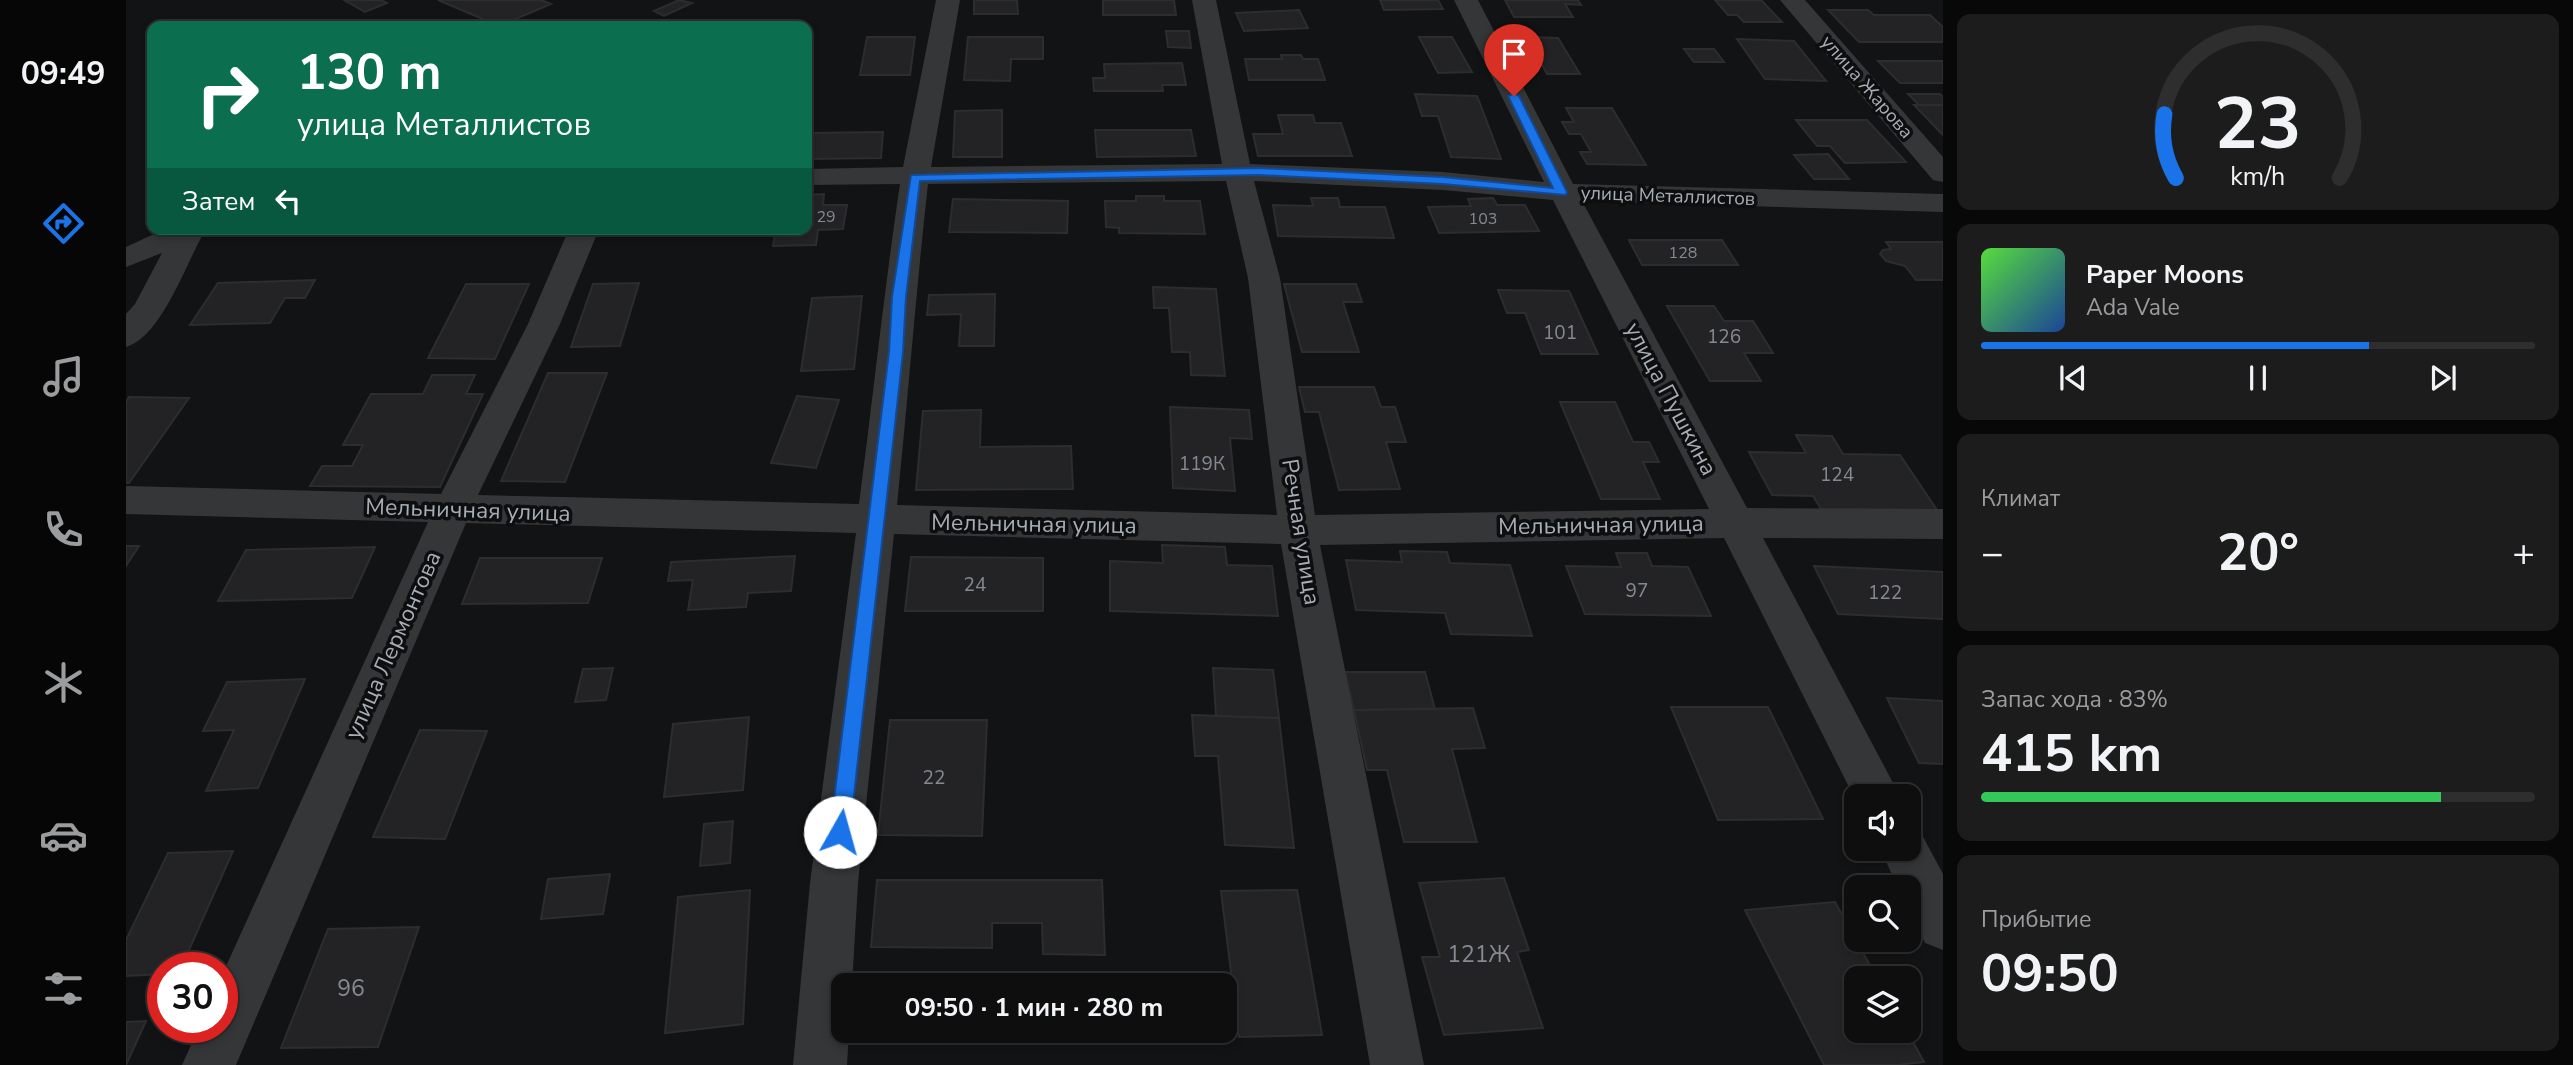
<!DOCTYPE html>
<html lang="ru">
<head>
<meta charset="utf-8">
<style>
	body { margin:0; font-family:"Nunito Sans",sans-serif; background:#1c1c1d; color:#f1f3f6; height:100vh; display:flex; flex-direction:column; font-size:26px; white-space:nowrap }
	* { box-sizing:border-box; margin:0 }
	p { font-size:23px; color:#9b9c9e }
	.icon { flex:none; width:38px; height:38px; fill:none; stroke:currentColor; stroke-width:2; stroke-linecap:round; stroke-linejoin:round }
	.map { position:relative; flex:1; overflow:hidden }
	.sheet { display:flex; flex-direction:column; gap:14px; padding:14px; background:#080808; width:630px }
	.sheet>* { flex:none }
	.banner { position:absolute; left:21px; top:21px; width:665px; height:214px; border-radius:14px; box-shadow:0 4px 10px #0003,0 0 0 2px #2e2e2f; background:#0b6e4f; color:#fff; overflow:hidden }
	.fabs { position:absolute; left:1718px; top:784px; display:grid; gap:14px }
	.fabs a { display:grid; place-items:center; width:77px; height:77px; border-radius:14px; background:#0e0e0f; box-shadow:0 4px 10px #0003,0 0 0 2px #2e2e2f; font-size:35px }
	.speed { position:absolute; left:21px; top:952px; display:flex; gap:14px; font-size:35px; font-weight:700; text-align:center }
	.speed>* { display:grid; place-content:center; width:91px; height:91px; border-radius:50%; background:#0e0e0f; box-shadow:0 4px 10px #0003,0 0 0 2px #2e2e2f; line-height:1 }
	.speed .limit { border:10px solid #d22; background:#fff; color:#111 }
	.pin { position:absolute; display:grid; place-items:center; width:60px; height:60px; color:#fff; margin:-72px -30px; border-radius:50% 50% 50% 0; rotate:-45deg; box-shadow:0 0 7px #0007 }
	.pin .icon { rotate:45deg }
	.me { position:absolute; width:77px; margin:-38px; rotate:7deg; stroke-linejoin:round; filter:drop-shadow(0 0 5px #0008) }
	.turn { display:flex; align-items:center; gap:24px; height:147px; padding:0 35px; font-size:32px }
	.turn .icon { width:91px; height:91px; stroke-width:2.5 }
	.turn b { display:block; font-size:49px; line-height:60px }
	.then { display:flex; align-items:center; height:66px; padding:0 35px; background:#0003; gap:14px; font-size:26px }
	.big { font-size:52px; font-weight:700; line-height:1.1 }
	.sheet .card { flex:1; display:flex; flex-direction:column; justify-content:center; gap:10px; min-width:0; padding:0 24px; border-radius:14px; background:#1c1c1d }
	.sheet .dial { align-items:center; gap:0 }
	.dial svg { height:182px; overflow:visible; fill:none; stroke:#2e2e2f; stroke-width:7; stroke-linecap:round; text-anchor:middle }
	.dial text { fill:#f1f3f6; stroke:none }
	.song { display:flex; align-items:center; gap:21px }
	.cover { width:84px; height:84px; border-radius:10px; background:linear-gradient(135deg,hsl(110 70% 55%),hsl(220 70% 35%)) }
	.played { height:7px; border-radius:4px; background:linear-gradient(90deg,#1a73e8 70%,#2e2e2f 70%) }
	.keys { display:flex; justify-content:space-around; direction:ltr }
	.heat { display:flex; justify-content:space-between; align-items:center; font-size:38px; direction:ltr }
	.charge { height:10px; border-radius:5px; background:linear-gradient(90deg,#34c759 83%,#2e2e2f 0) }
	.trip { position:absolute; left:705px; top:973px; width:406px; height:70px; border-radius:14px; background:#0e0e0f; box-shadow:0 4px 10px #0003,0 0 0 2px #2e2e2f; font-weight:700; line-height:70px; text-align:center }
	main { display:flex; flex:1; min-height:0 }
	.tab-bar { display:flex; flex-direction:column; width:126px; justify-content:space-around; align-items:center; background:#060606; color:#9b9c9e }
	.tab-bar .icon { width:49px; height:49px }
	.tab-bar .current { color:#1a73e8 }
	.tab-bar b { font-size:32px; color:#f1f3f6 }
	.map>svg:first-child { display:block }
	.building { fill:#232325; stroke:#2d2d30; stroke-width:2 }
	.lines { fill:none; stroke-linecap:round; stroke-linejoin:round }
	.street { fill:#343638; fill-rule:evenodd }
	.route { fill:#1a73e8; stroke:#114b97; stroke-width:2 }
	.labels { text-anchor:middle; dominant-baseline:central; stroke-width:7; stroke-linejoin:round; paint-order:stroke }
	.far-number-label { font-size:16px; fill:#858a90 }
	.far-street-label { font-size:19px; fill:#a6adb3; stroke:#0d0e0f }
	.number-label { font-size:19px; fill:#858a90 }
	.street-label { font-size:23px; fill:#a6adb3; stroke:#0d0e0f }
	.near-number-label { font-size:23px; fill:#858a90 }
</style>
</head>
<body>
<main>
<nav class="tab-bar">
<b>09:49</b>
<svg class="icon current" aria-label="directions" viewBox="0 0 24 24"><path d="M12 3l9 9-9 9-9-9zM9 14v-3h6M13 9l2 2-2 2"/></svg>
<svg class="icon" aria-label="music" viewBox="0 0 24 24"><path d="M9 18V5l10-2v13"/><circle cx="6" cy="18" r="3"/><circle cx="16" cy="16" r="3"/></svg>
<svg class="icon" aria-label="phone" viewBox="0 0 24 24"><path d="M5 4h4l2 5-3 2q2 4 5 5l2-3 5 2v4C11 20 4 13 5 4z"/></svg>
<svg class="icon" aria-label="climate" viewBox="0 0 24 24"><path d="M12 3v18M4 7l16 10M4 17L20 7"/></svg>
<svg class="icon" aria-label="car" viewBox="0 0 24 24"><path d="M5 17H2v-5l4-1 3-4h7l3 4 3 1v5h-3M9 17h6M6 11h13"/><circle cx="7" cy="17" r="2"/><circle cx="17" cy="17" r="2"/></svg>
<svg class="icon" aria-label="filters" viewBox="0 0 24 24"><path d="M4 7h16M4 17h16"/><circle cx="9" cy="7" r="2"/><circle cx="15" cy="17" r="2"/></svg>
</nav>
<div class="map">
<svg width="1817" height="1065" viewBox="0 0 1817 1065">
	<rect width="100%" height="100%" fill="#121314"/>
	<!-- building -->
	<path class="building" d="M218,0H255L261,3L239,12Z
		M312,0H415L425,4L373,26Z
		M553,0L566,3L538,16L528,11Z
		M848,0H891L892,14H848Z
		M977,0H1048L1050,15H977Z
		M1254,0H1312L1317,9L1258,10Z
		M1379,0H1452L1455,5L1439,4L1447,17H1388Z
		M1589,0H1635L1656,22H1618L1611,15H1602Z
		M1173,10L1182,28L1118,31L1110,13Z
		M1702,10H1742L1748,15H1804L1817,27V42H1733Z
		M1040,31H1063L1065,48L1042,47Z
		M741,37H789L784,75H734Z
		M842,37H917V59H885L884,81L838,80Z
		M1293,37H1326L1346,72L1312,73Z
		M1401,37L1432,38L1454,74H1421Z
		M1611,39L1668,41L1700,81L1639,79Z
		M1558,49H1588L1598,62H1568Z
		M1155,55H1175L1177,59H1192L1199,80H1123L1119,59H1156Z
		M1752,61H1817V83H1774Z
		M1056,63L1060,85H1036L1037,91H968L967,78H979L978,64Z
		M1289,94L1351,96L1375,159L1325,157L1312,116H1296Z
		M1782,94H1814L1817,97V105H1793Z
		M1788,105H1817V135Z
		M1440,108H1486L1520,165L1461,164L1454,152H1465L1455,134H1443L1436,122H1448Z
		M876,110V157H827L829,111Z
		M1152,115H1187L1189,123H1215L1226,156H1132L1127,134H1157Z
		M1670,120H1741L1780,162L1719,163L1704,146H1691Z
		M969,130H1065L1070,156L971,157Z
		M757,132L755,158L681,159V133Z
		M1702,154L1723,179H1688L1668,155Z
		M698,194L697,205H721L717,229L692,230L690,245L647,246L650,229H681V195Z
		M1010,196H1038V201H1074L1079,234L993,233V228L980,227L979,201H1010Z
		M1185,198H1212L1214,207H1259L1268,238L1152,236L1147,205L1187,206Z
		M1367,198L1371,205H1399L1413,231L1313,233L1302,207L1345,206L1342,199Z
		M827,199L942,201L941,233L823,232Z
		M202,229H350L349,232L199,234Z
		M1503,240H1596L1612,265H1516Z
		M1760,242H1817V280H1790L1779,266L1760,261L1754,254L1757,250L1765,249Z
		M189,280L179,298H159L144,323L64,325L92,283Z
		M513,283L494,346L445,347L467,284Z
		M340,284H403L369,359L302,358Z
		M1158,284H1230L1236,302H1217L1233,352H1176Z
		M1027,287L1090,289L1099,376L1065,375L1064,352H1046L1043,308H1028Z
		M1372,290L1443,291L1472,354H1415L1399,313H1381Z
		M869,294L868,346H833L835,314L801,315L803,295Z
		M736,296L728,369L675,371L686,298Z
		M1541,306H1588L1598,321H1627L1647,353H1618L1635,381H1584Z
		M422,373H481L439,482L375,481Z
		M306,375H349L340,394H357L314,487L184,486L196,466H226L237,445H217L245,394H297Z
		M1173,387H1248L1255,407H1269L1280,442H1260L1274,489L1213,490L1193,412H1179Z
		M671,396L713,400L690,468L645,463Z
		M3,397L63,398L3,483H0V402Z
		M1434,402H1489L1507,442H1523L1533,462H1517L1534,499H1475Z
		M1044,407L1123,410L1126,439L1104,438L1109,491L1047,488Z
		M855,410L854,447L945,446L947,489L790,490L797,411Z
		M1670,435L1706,436L1717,454L1774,455L1811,510L1695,509L1687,496L1646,495L1623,452L1680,453Z
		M1036,545L1099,547L1101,565L1146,566L1152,616L984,611V561L1037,563Z
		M0,546H13L0,566Z
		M249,547L226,598L92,601L120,550Z
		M1274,551L1321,552L1324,563L1384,565L1406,636L1325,634L1319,613L1230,610L1220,560L1276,562Z
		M1490,553H1521L1526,566L1562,567L1585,616L1459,614L1440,566L1495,567Z
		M669,556L665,591L622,593L620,607L562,610L567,580L542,581L545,562Z
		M785,557L917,558V611H779Z
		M354,558H476L462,603L336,604Z
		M1688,566L1817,572V619L1712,614Z
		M487,668L480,700L449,702L457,669Z
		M1087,668L1147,670L1153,718L1090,716Z
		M1219,672H1299L1309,709L1228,710Z
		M179,679L132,788L80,791L108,730L77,731L101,682Z
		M1761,698L1817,701V764L1793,763Z
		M1545,707H1642L1697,819L1592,820Z
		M1347,708L1359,748L1326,749L1351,842H1278L1261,770H1241L1228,710Z
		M1066,715L1153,718L1168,848L1099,845L1092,756H1069Z
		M623,717L617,790L538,797L547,724Z
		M764,720H861L856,836L752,835Z
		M294,730L361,731L319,839L247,837Z
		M607,821L604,863L574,866L578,824Z
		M107,851L55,968H37V974L0,976V940L42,853Z
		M484,874L477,914L415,919L422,879Z
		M1378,878L1403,950L1391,952L1417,1028L1318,1035L1296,957H1314L1293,883Z
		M751,880H976L979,955L917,954L916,923H866V948L745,947Z
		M624,890L617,1024L539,1033L552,897Z
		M1171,890L1196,1035L1113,1037L1095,891Z
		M1709,902L1751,978H1731V1031H1781L1798,1062L1771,1065H1698L1619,910Z
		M293,927L252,1047L155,1048L202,929Z
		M20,1021L0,1065V1022Z"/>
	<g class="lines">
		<!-- street -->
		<path class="street" d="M810,0H834L805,167L1096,164L1066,0H1090L1124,164L1317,172L1418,182L1328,0H1352L1447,184L1817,194V212L1456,201L1621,508L1817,509V539L1637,538L1774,796H1731V803L1598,538L1194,545L1298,1065H1244L1155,544L768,534L732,883L726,985H718V1031H723L721,1065H667L684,883L730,533L340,523L110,1065H56L73,1027H96V975L302,522L0,514V486L315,494L402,324L443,229H473L434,324L352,495L733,504C747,397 758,291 774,184L681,185V169L777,167ZM1100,181L1122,278L1151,515L771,505C782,398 790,291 802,184ZM1128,181L1317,190L1427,200L1583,509L1189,515L1154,278Z
			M1654,0H1679L1817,157V182L1807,180Z
			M39,229H80C61,260 36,337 0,347V314L9,304L36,253L0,267V247Z
			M1783,828L1795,833L1817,874V950L1799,943L1783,910V887H1772L1754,849H1783Z"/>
	</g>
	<!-- route -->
	<path class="route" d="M1388,93L1393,96L1441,192L1440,195L1317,184L1133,175L794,181L780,297L777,352L724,832L721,838L714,841L707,838L704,832L763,352L766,297L785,175L1133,168L1317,177L1427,188L1382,96Z"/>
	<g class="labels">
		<!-- far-number labels -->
		<g class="far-number-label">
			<text x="700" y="217">29</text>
			<text x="1357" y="219">103</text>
			<text x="1557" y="253">128</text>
		</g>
		<!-- far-street labels -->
		<g class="far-street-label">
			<text transform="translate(1741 87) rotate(49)">улица Жарова</text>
			<text transform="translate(1542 196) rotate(2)">улица Металлистов</text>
		</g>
		<!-- number labels -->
		<g class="number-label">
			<text x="1434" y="333">101</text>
			<text x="1598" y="337">126</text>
			<text x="1076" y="464">119К</text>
			<text x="1711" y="475">124</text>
			<text x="849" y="585">24</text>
			<text x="1511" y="591">97</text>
			<text x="1759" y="593">122</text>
			<text x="808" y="778">22</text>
		</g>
		<!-- street labels -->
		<g class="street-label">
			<text transform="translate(1545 399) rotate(62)">улица Пушкина</text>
			<text transform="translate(342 510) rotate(2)">Мельничная улица</text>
			<text transform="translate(908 524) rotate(1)">Мельничная улица</text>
			<text transform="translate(1475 525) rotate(-1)">Мельничная улица</text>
			<text transform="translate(1175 532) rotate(81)">Речная улица</text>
			<text transform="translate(267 645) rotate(-66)">улица Лермонтова</text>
		</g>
		<!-- near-number labels -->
		<g class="near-number-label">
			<text x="1353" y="954">121Ж</text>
			<text x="225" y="988">96</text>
		</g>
	</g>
</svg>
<div class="fabs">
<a><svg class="icon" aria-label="sound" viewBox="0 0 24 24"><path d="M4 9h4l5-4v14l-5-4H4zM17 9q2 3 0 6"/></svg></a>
<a><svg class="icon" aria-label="search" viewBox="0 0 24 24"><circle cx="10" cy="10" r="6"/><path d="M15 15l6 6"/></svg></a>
<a><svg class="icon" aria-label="layers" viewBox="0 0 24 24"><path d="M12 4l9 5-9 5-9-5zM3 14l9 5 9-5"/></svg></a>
</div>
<div class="speed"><div class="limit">30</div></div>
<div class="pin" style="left:1388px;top:96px;background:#d93025"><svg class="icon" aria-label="arrive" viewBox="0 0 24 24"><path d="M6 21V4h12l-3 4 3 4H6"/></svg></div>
<svg class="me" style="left:714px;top:832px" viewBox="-20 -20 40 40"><circle r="19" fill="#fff"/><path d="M0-13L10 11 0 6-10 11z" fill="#1a73e8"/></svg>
<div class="trip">09:50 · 1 мин · 280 m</div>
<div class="banner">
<div class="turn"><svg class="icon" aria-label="right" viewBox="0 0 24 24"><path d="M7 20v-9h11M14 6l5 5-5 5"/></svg><div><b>130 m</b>улица Металлистов</div></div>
<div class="then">Затем<svg class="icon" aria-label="left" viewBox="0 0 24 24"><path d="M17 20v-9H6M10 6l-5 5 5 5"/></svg></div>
</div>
</div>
<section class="sheet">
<div class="card dial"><svg viewBox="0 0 100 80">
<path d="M14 69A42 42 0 1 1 86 69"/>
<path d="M14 69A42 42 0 0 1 9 41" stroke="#1a73e8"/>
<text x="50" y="56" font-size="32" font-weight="700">23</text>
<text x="50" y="72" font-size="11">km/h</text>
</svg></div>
<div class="card">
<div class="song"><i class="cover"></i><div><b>Paper Moons</b><p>Ada Vale</p></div></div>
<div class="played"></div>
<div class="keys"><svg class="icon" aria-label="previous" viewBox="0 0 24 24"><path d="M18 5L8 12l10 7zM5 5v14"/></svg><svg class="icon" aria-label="pause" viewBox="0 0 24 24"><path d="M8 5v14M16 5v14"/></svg><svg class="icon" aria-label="next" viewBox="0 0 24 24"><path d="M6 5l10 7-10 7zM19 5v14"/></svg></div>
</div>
<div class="card"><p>Климат</p>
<div class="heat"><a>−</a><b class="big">20°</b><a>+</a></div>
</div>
<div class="card"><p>Запас хода · 83%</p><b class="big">415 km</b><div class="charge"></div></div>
<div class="card"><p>Прибытие</p><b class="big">09:50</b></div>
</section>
</main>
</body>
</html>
